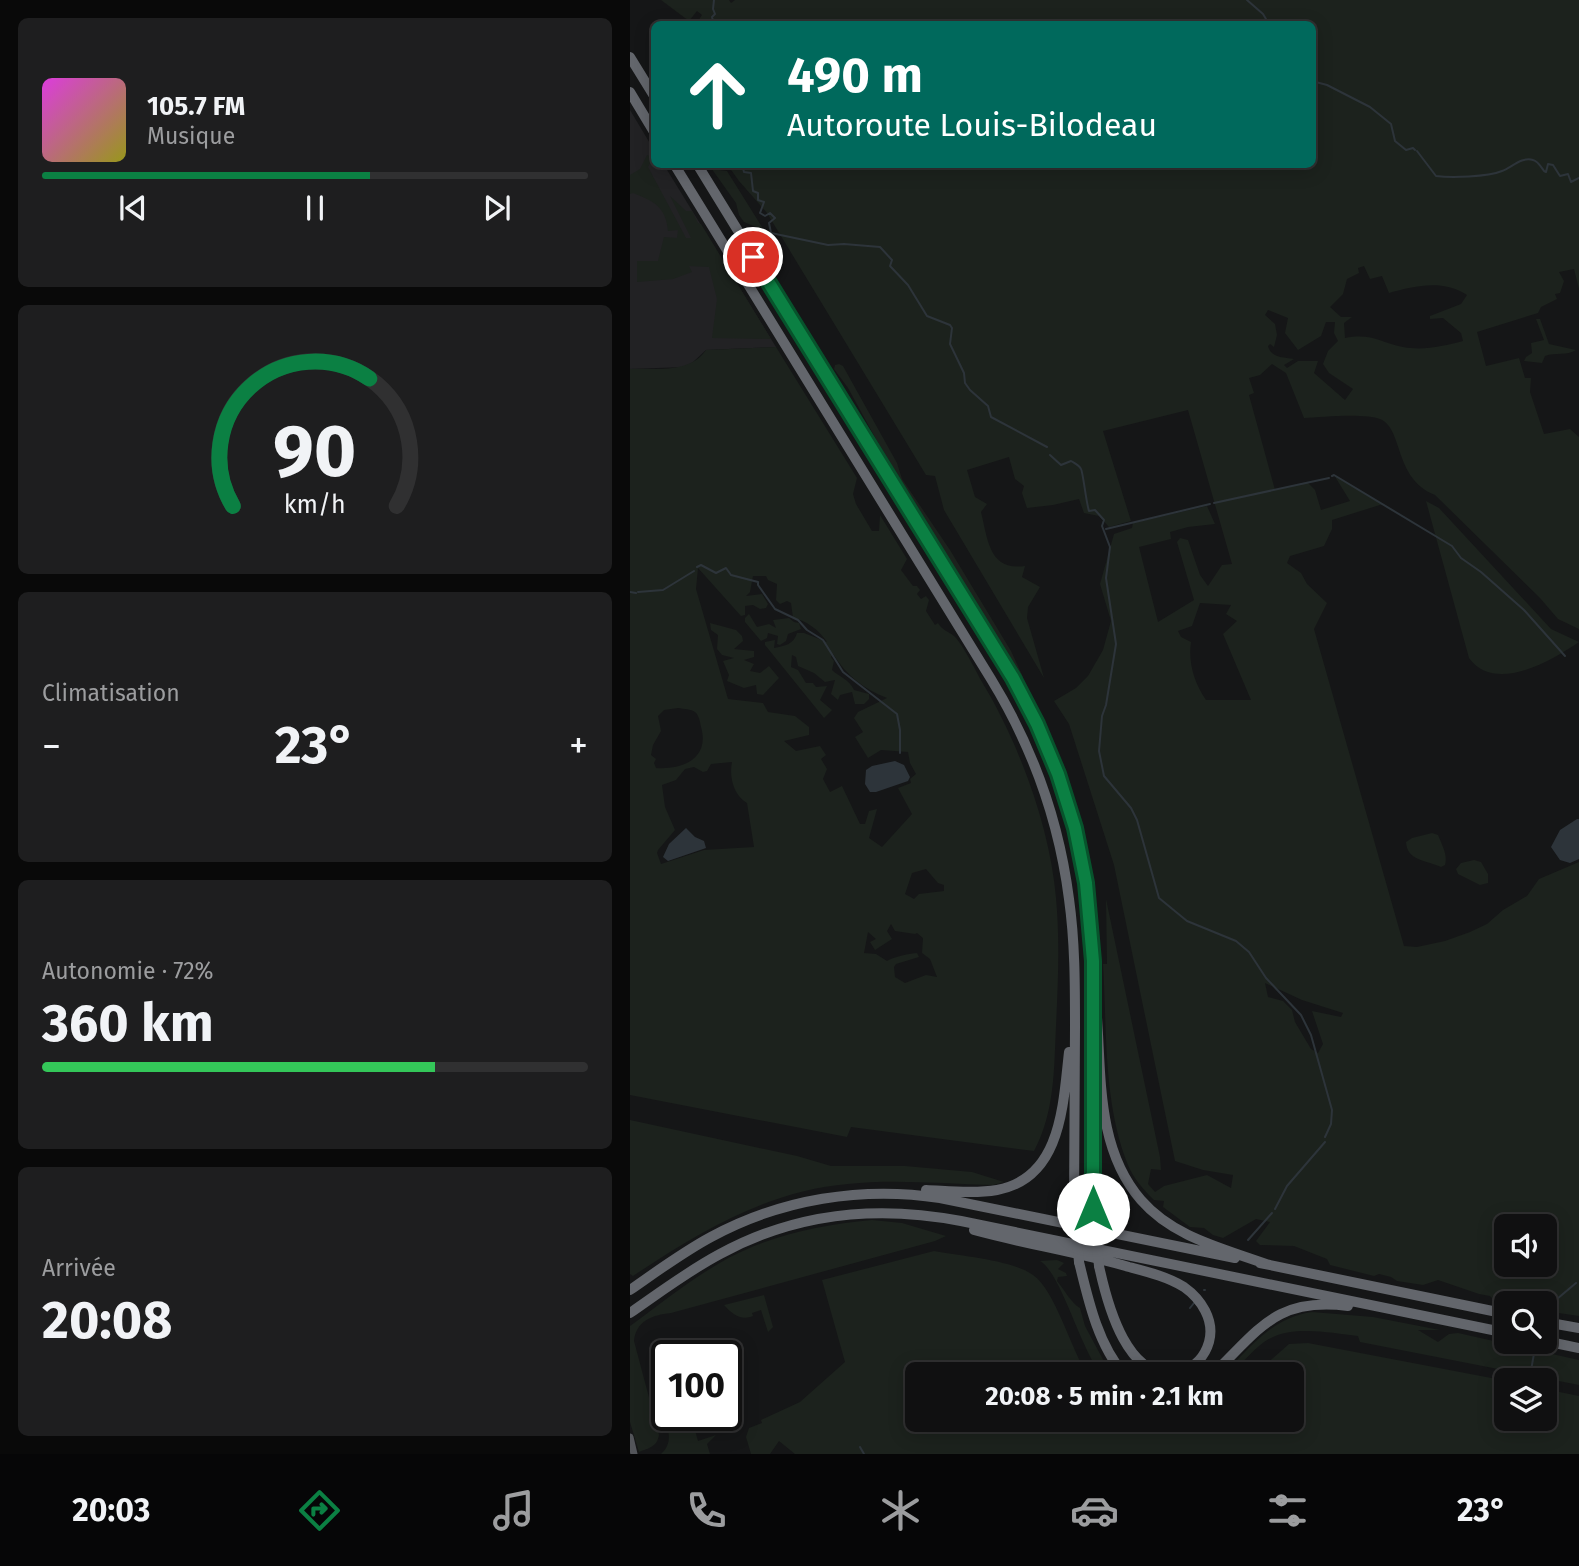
<!DOCTYPE html>
<html lang="fr">
<head>
<meta charset="utf-8">
<style>
	body { margin:0; font-family:"Fira Sans",sans-serif; background:#1e1e1f; color:#f1f3f6; height:100vh; display:flex; flex-direction:column; font-size:26px; white-space:nowrap }
	* { box-sizing:border-box; margin:0 }
	p { font-size:23px; color:#9c9d9f }
	.icon { flex:none; width:38px; height:38px; fill:none; stroke:currentColor; stroke-width:2; stroke-linecap:round; stroke-linejoin:round }
	.map { position:relative; flex:1; overflow:hidden }
	.panel { display:flex; flex-direction:column; gap:18px; padding:18px; background:#090909; width:630px }
	.panel>* { flex:none }
	.guide { position:absolute; left:21px; top:21px; width:665px; height:147px; border-radius:10px; box-shadow:0 4px 18px #0003,0 0 0 2px #303031; background:#00695c; color:#fff; overflow:hidden }
	.buttons { position:absolute; left:864px; top:1214px; display:grid; gap:14px }
	.buttons a { display:grid; place-items:center; width:63px; height:63px; border-radius:10px; background:#101011; box-shadow:0 4px 18px #0003,0 0 0 2px #303031; font-size:35px }
	.speed { position:absolute; left:21px; top:1340px; display:flex; gap:14px; font-size:35px; font-weight:700; text-align:center }
	.speed>* { display:grid; place-content:center; width:91px; height:91px; border-radius:50%; background:#101011; box-shadow:0 4px 18px #0003,0 0 0 2px #303031; line-height:1 }
	.speed .limit { border:4px solid #111; border-radius:10px; background:#fff; color:#111 }
	.pin { position:absolute; display:grid; place-items:center; width:60px; height:60px; color:#fff; margin:-30px; border:4px solid #fff; border-radius:50%; box-shadow:0 2px 7px #0007 }
	.me { position:absolute; width:77px; margin:-38px; rotate:0deg; stroke-linejoin:round; filter:drop-shadow(0 0 5px #0008) }
	.turn { display:flex; align-items:center; gap:24px; height:147px; padding:0 21px; font-size:32px }
	.turn .icon { width:91px; height:91px; stroke-width:2.5 }
	.turn b { display:block; font-size:49px; line-height:60px }
	.big { font-size:52px; font-weight:700; line-height:1.1 }
	.panel .tile { flex:1; display:flex; flex-direction:column; justify-content:center; gap:10px; min-width:0; padding:0 24px; border-radius:10px; background:#1e1e1f }
	.panel .dial { align-items:center; gap:0 }
	.dial svg { height:182px; overflow:visible; fill:none; stroke:#303031; stroke-width:7; stroke-linecap:round; text-anchor:middle }
	.dial text { fill:#f1f3f6; stroke:none }
	.song { display:flex; align-items:center; gap:21px }
	.cover { width:84px; height:84px; border-radius:10px; background:linear-gradient(135deg,hsl(300 70% 55%),hsl(60 70% 35%)) }
	.played { height:7px; border-radius:4px; background:linear-gradient(90deg,#0b8043 60%,#303031 60%) }
	.keys { display:flex; justify-content:space-around; direction:ltr }
	.heat { display:flex; justify-content:space-between; align-items:center; font-size:38px; direction:ltr }
	.charge { height:10px; border-radius:5px; background:linear-gradient(90deg,#34c759 72%,#303031 0) }
	.trip { position:absolute; left:275px; top:1362px; width:399px; height:70px; border-radius:10px; background:#101011; box-shadow:0 4px 18px #0003,0 0 0 2px #303031; font-weight:700; line-height:70px; text-align:center }
	.dock { display:flex; height:112px; justify-content:space-around; align-items:center; background:#060607; color:#9c9d9f }
	.dock .icon { width:49px; height:49px }
	.dock .current { color:#0b8043 }
	.dock b { font-size:32px; color:#f1f3f6 }
	main { display:flex; flex:1; min-height:0 }
	.map>svg:first-child { display:block }
	.built { fill:#222224 }
	.green { fill:#1c221d; fill-rule:evenodd }
	.water { fill:#2d343a }
	.lines { fill:none; stroke-linecap:round; stroke-linejoin:round }
	.stream { stroke:#2d343a; stroke-width:2 }
	.major { stroke:#53555a; stroke-width:7 }
	.highway { stroke:#63666c; stroke-width:10 }
	.highway-bridge { stroke:#63666c; stroke-width:10 }
	.route-casing { stroke:#07532c; stroke-width:18 }
	.route { stroke:#0b8043; stroke-width:12 }
</style>
</head>
<body>
<main>
<section class="panel">
<div class="tile">
<div class="song"><i class="cover"></i><div><b>105.7 FM</b><p>Musique</p></div></div>
<div class="played"></div>
<div class="keys"><svg class="icon" aria-label="previous" viewBox="0 0 24 24"><path d="M18 5L8 12l10 7zM5 5v14"/></svg><svg class="icon" aria-label="pause" viewBox="0 0 24 24"><path d="M8 5v14M16 5v14"/></svg><svg class="icon" aria-label="next" viewBox="0 0 24 24"><path d="M6 5l10 7-10 7zM19 5v14"/></svg></div>
</div>
<div class="tile dial"><svg viewBox="0 0 100 80">
<path d="M14 69A42 42 0 1 1 86 69"/>
<path d="M14 69A42 42 0 0 1 74 13" stroke="#0b8043"/>
<text x="50" y="56" font-size="32" font-weight="700">90</text>
<text x="50" y="72" font-size="11">km/h</text>
</svg></div>
<div class="tile"><p>Climatisation</p>
<div class="heat"><a>−</a><b class="big">23°</b><a>+</a></div>
</div>
<div class="tile"><p>Autonomie · 72%</p><b class="big">360 km</b><div class="charge"></div></div>
<div class="tile"><p>Arrivée</p><b class="big">20:08</b></div>
</section>
<div class="map">
<svg width="949" height="1454" viewBox="0 0 949 1454">
	<rect width="100%" height="100%" fill="#151617"/>
	<!-- built -->
	<path class="built" d="M0,110L24,150V164L34,165L146,347L76,350L63,362L54,367L0,369Z"/>
	<!-- green -->
	<path class="green" d="M31,0H99L101,3L105,0H949V289L944,269L929,272L934,281L930,293L925,294L927,299L911,307L908,313L847,332L856,366L889,358L895,378H901L900,392L914,434L940,429L949,437V629L928,619L910,598L805,495C763,478 774,429 750,419C736,413 691,417 674,418L656,373L642,364L630,375L619,378L624,393L619,395L645,490L677,482L685,490L691,510L720,501L704,475L753,504L702,520V529L694,546L660,556L657,563L671,573L677,584L697,603L684,629L774,946L787,947L815,941L840,932L857,924L873,910L897,896L909,879L949,862V1316L915,1311V1304L867,1303L860,1296L849,1294L808,1280L793,1285L767,1281L761,1277L749,1274L744,1276L700,1265L697,1259L664,1246L630,1245L626,1241L640,1222L626,1219L593,1238L583,1235L574,1228L560,1227L533,1207L534,1201L524,1200C514,1190 503,1178 498,1165C473,1103 477,1030 473,964H477L476,899L530,1157L531,1170L521,1169L518,1184L525,1192L534,1186L577,1175L601,1188L603,1175L573,1170L545,1161L484,865L439,724L424,701L446,688L458,676L473,650L481,621L470,584L484,534L502,528L503,523L577,506L585,524L558,527L540,532L541,539L509,547L528,622L564,600L547,542L550,538L558,540L570,575L578,586L592,565L602,564L558,410L473,431L501,521L479,527L469,516L454,513L449,499L423,505L397,508L392,493L394,486L385,479L379,457L337,470L345,497L357,504L351,512C358,540 359,571 395,566L392,577L410,587L398,607L397,618L414,678L314,510L305,476L296,475L137,213L109,181L99,167L100,164H682V24H66L72,15L67,11L59,21ZM734,266L740,279L752,276L759,293C784,286 813,279 837,295L831,304L800,316V319L813,318L831,333L833,341C814,346 793,351 773,347C749,342 742,333 715,338L714,323L722,317H711L700,307L713,294L717,279L729,273L728,268ZM638,310L658,318L655,333L668,350L691,336L696,322H705L704,333L708,341L698,351L693,364L699,373L723,389L715,400L684,373L688,361H668L657,368L654,365L664,359C653,357 641,358 638,346L640,344L644,347L647,335L645,324L635,315ZM570,603L601,605L596,614L607,621L593,634L621,700H576C564,683 558,662 561,642L551,637L548,631L562,626ZM635,983L672,1000L713,1013L711,1017L682,1011L693,1044L688,1053L681,1049L665,1022L662,1010L653,1001L638,997ZM877,1227H915V1265H877Z
		M17,155L23,157L18,167L56,238H61L40,196L56,211H62L68,223L71,224L141,339L82,338L87,299L79,267L59,266L62,272L43,279L7,282V261H28L34,237L47,238L48,230L38,231C36,207 24,201 3,193L0,194V175L10,169Z
		M79,165H86L89,170L97,171L132,227L130,232L133,235L136,234L142,240V248L150,261L126,227L114,222L109,215L106,203Z
		M906,319H910L919,344L946,350C937,356 926,352 915,356L912,363L894,361L896,357L902,353L901,343L914,340Z
		M146,347L227,478L223,494L226,504L242,531H249L250,515L277,559L271,570L283,586H287L290,590L287,594L291,599L296,596L299,600L296,611L305,625L308,623C313,631 318,631 324,636C332,643 346,671 352,682C389,743 420,827 426,898C430,940 428,984 426,1026C424,1068 425,1112 404,1151L221,1127L217,1137L0,1095V369C25,368 60,374 76,350ZM68,568L111,616L115,615V606L123,605L130,609L136,608L138,604L132,594L116,596L120,592L123,576H136L138,580L147,584L146,600L150,604L157,601L161,603L163,618C176,620 190,631 197,642L174,633H167C164,644 155,646 144,648L145,640L135,642V645L194,718L202,710L190,700L197,686L186,687L183,683H176L168,670L161,667L162,655L166,657L168,666L184,673L195,682L205,680L201,694L208,700L210,695L222,692L225,704H234L239,699V694L224,690C220,680 208,676 202,670L204,661L201,657L203,654C217,676 234,689 257,698L228,712L224,718L233,732L225,737L238,758L251,750L278,752L280,763L286,774L280,779L281,783L268,788L282,814L252,847L239,838L247,809L239,811L235,824H230L212,786L200,792L193,779L197,769L191,759L196,755L190,746L166,751L154,741L179,735V727L165,716L138,712L133,703L98,699L66,589ZM48,708C54,709 61,709 65,712C69,715 70,722 71,727C80,758 53,770 26,768L24,763L26,759L21,755L23,745L31,731L28,716L34,710ZM102,762C99,776 103,795 117,803L124,847L74,850L31,864L27,853L28,850L45,830L35,807L32,785L46,780L55,769L64,767L73,772L77,771L81,764ZM296,869L308,883L314,885V891L289,894L284,899L275,894L282,873ZM261,924L265,931L285,934L287,933L293,938L292,953L300,959L307,977L296,975L275,983L265,977L264,967L266,964L289,957L287,953C281,953 263,957 257,961L246,954L234,953L238,932L246,939L240,942L245,950L262,939L257,931Z
		M209,364L213,366L267,463L272,479L320,550L381,651L393,677H391L247,441L218,388L204,369L205,365Z
		M796,501L809,508L921,629L949,642C921,661 865,694 839,658Z
		M119,614L127,627L139,624L146,628L143,620L159,618L164,622L169,623L171,629L158,634L156,641L150,645L147,644L148,636L138,633L137,638L131,641L115,622V618Z
		M80,623L106,630L112,636L113,641L104,649L124,651V657L114,660L124,664L120,671L130,673L139,666L149,678L133,695L127,694L126,685L114,688L97,681L99,675L93,661L104,658L92,655L87,649L88,635L81,630Z
		M802,833L808,835C812,845 818,855 815,865L811,867C796,860 777,861 776,842L782,838Z
		M844,860L851,862L858,874V883L850,885L828,874L826,869L831,863Z
		M0,1120L167,1156L201,1166H275L342,1172L374,1182L363,1185C315,1184 265,1179 218,1184C137,1191 69,1232 3,1276L0,1274Z
		M242,1220L272,1223L316,1236L305,1241L41,1313C22,1315 6,1321 4,1341L29,1435C27,1447 19,1448 9,1452L0,1422V1326C29,1305 57,1282 88,1264C136,1236 187,1225 242,1220Z
		M304,1251C330,1256 383,1260 403,1275C425,1290 441,1349 457,1374H287V1419H501L510,1432L517,1419H540L565,1424L570,1419H662V1374H616L620,1369L634,1366L659,1344L678,1343L877,1381V1419H915V1389L949,1396V1454H165L149,1441L140,1454H121L116,1437L119,1428L132,1423L131,1420L170,1402L215,1362L192,1280Z
		M427,1260L434,1263L428,1269L436,1273L437,1276L428,1277L427,1281C433,1288 442,1304 450,1308L455,1326L477,1367L478,1374H471C450,1348 431,1273 410,1261Z
		M134,1295L143,1327L138,1332L131,1310L122,1313L123,1316C111,1321 102,1314 94,1305Z
		M682,1312L743,1317L810,1330H788L808,1342L819,1334L828,1333L949,1360V1385L730,1342L728,1336C699,1333 660,1324 634,1342C622,1351 612,1363 602,1374H594C621,1346 642,1318 682,1312Z
		M34,1415L61,1416L68,1441L86,1435L77,1444L80,1454H31C43,1444 39,1429 34,1415Z"/>
	<!-- water -->
	<path class="water" d="M265,761L274,765L280,777L278,781L246,792H240L235,784L236,770L242,766Z
		M947,819H949V859L940,863L930,860L921,847L930,830Z
		M56,828L65,837L74,841L76,848L38,861L33,857L39,844Z"/>
	<g class="lines">
		<!-- stream -->
		<path class="stream" d="M84,0L83,9L85,14L82,17L84,24
			M617,0L633,14L639,24
			M682,81L697,85L740,107L761,124L765,141L776,150L783,148L785,150
			M787,151L806,176C821,178 857,177 872,171C881,168 892,156 903,160C908,161 911,167 914,171L916,172L918,164L923,165L930,176L938,174L941,182L949,178
			M112,164L114,172L121,173L123,191L128,193V200L134,202L130,213L135,216L140,213L145,218L139,223L141,233L198,245L214,244L250,247L262,260L260,266L278,285L297,316L320,325L322,328L320,344L334,373L335,383L340,390L358,406L361,417L417,447
			M420,455L431,465L441,461C444,463 449,465 451,469C453,472 456,502 459,511L465,510L474,520L472,526L480,547L476,578L486,644L476,705L472,716L469,751L474,776L501,808L507,820L529,898L557,921L606,941L619,952L636,978L671,1015L681,1035L702,1110L701,1124L695,1137
			M702,476L704,475L822,546L831,558L851,572L894,610L935,656
			M584,503L699,478
			M476,529L580,504
			M67,567L71,565L86,573L96,568L101,575L128,582V585L145,609L168,620L177,630L193,640L213,672L267,714L270,730V753
			M0,592L6,593
			M8,592L33,590L64,571
			M645,1209L657,1186L695,1142
			M618,1240L642,1213
			M574,1290H575
			M560,1308L564,1303
			M915,1310L920,1299H927L946,1283
			M900,1376L905,1348
			M230,1447L234,1454"/>
		<!-- major -->
		<path class="major" d="M0,1437L4,1454"/>
		<!-- highway -->
		<path class="highway" d="M0,57L24,96
			M0,92L24,132
			M44,164L361,679C402,746 429,821 439,899C445,942 445,984 445,1027C445,1088 444,1149 444,1209
			M67,164L380,673C420,741 448,818 458,896C464,942 465,988 468,1034C471,1091 471,1154 511,1200C543,1237 592,1248 636,1264
			M463,1052V1213
			M296,1190C319,1191 344,1194 367,1190C432,1178 433,1104 439,1052
			M344,1230C395,1244 448,1252 499,1267C518,1272 538,1277 554,1287C571,1299 585,1320 579,1342C575,1356 565,1367 551,1371C498,1387 477,1303 469,1266
			M449,1262C458,1299 468,1345 494,1374
			M630,1263L877,1314
			M0,1290C26,1272 53,1252 81,1237C151,1199 232,1186 310,1198L605,1258
			M0,1313C29,1293 58,1271 90,1254C165,1213 248,1205 331,1221L877,1333
			M915,1322L949,1328
			M915,1341L949,1348
			M583,1374C630,1329 646,1297 718,1306"/>
		<!-- highway-bridge -->
		<path class="highway-bridge" d="M444,1209L449,1262
			M463,1213L469,1266"/>
	</g>
	<g class="lines">
		<defs>
			<path id="route" d="M123,257L383,678L407,724L428,774L445,828L456,883L463,961V1209"/>
		</defs>
		<!-- route casing -->
		<use href="#route" class="route-casing"/>
		<!-- route -->
		<use href="#route" class="route"/>
	</g>
</svg>
<div class="buttons">
<a><svg class="icon" aria-label="sound" viewBox="0 0 24 24"><path d="M4 9h4l5-4v14l-5-4H4zM17 9q2 3 0 6"/></svg></a>
<a><svg class="icon" aria-label="search" viewBox="0 0 24 24"><circle cx="10" cy="10" r="6"/><path d="M15 15l6 6"/></svg></a>
<a><svg class="icon" aria-label="layers" viewBox="0 0 24 24"><path d="M12 4l9 5-9 5-9-5zM3 14l9 5 9-5"/></svg></a>
</div>
<div class="speed"><div class="limit">100</div></div>
<div class="pin" style="left:123px;top:257px;background:#d93025"><svg class="icon" aria-label="arrive" viewBox="0 0 24 24"><path d="M6 21V4h12l-3 4 3 4H6"/></svg></div>
<svg class="me" style="left:463px;top:1209px" viewBox="-20 -20 40 40"><circle r="19" fill="#fff"/><path d="M0-13L10 11 0 6-10 11z" fill="#0b8043"/></svg>
<div class="trip">20:08 · 5 min · 2.1 km</div>
<div class="guide">
<div class="turn"><svg class="icon" aria-label="ahead" viewBox="0 0 24 24"><path d="M12 20V5M6 11l6-6 6 6"/></svg><div><b>490 m</b>Autoroute Louis-Bilodeau</div></div>
</div>
</div>
</main>
<nav class="dock">
<b>20:03</b>
<svg class="icon current" aria-label="directions" viewBox="0 0 24 24"><path d="M12 3l9 9-9 9-9-9zM9 14v-3h6M13 9l2 2-2 2"/></svg>
<svg class="icon" aria-label="music" viewBox="0 0 24 24"><path d="M9 18V5l10-2v13"/><circle cx="6" cy="18" r="3"/><circle cx="16" cy="16" r="3"/></svg>
<svg class="icon" aria-label="phone" viewBox="0 0 24 24"><path d="M5 4h4l2 5-3 2q2 4 5 5l2-3 5 2v4C11 20 4 13 5 4z"/></svg>
<svg class="icon" aria-label="climate" viewBox="0 0 24 24"><path d="M12 3v18M4 7l16 10M4 17L20 7"/></svg>
<svg class="icon" aria-label="car" viewBox="0 0 24 24"><path d="M5 17H2v-5l4-1 3-4h7l3 4 3 1v5h-3M9 17h6M6 11h13"/><circle cx="7" cy="17" r="2"/><circle cx="17" cy="17" r="2"/></svg>
<svg class="icon" aria-label="filters" viewBox="0 0 24 24"><path d="M4 7h16M4 17h16"/><circle cx="9" cy="7" r="2"/><circle cx="15" cy="17" r="2"/></svg>
<b>23°</b>
</nav>
</body>
</html>
